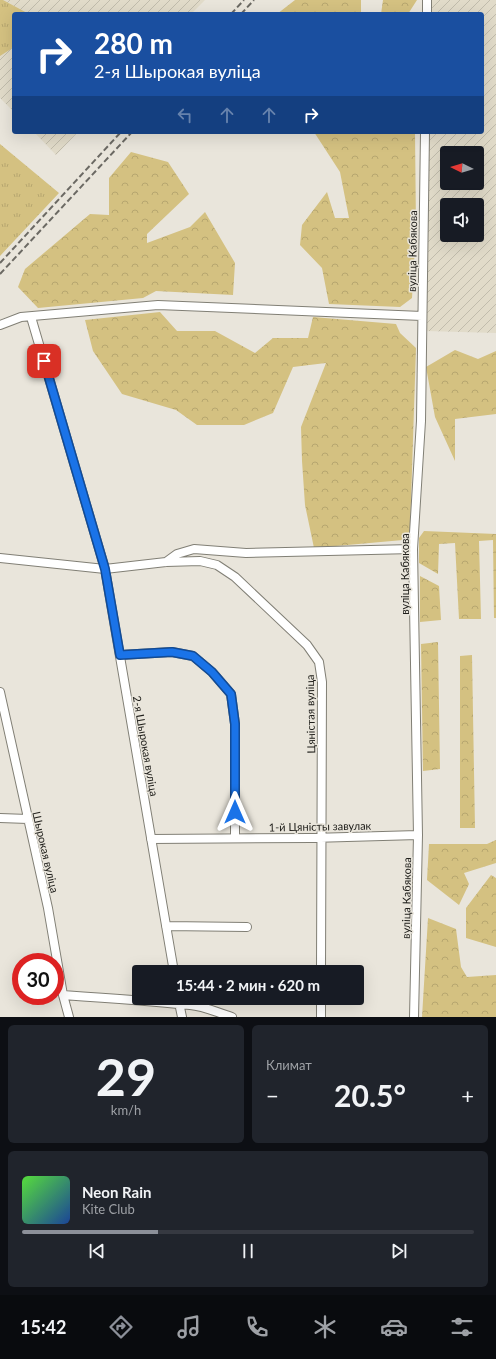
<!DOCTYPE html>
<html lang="ru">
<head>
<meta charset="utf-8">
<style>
	body { margin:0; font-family:Lato,sans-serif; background:#20242c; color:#f1f3f6; height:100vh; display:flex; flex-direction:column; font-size:15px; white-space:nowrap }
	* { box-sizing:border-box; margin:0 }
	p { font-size:13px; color:#9ea1a6 }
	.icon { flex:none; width:22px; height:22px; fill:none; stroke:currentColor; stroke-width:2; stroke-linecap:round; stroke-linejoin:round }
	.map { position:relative; height:1017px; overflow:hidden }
	.drawer { display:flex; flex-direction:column; gap:8px; padding:8px; background:#0d0f14; flex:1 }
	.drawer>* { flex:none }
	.top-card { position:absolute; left:12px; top:12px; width:472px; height:122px; border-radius:4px; box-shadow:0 4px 16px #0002; background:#1a4fa0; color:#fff; overflow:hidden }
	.needle { width:26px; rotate:275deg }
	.controls { position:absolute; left:440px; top:146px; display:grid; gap:8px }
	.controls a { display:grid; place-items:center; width:44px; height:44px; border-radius:4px; background:#171b24; box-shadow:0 4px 16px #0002; font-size:20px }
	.speed { position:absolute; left:12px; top:953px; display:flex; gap:8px; font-size:20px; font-weight:700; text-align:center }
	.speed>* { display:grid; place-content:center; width:52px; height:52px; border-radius:50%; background:#171b24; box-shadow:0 4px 16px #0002; line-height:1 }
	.speed .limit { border:6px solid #d22; background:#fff; color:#111 }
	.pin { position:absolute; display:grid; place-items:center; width:34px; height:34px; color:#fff; margin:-17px; border-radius:8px; box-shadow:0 2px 6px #0006 }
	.me { position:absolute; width:44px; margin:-22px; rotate:0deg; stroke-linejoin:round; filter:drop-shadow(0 0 3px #0008) }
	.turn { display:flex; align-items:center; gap:14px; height:84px; padding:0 16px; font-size:18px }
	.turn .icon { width:52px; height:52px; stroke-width:2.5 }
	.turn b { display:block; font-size:28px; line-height:34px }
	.lanes { display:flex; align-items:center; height:38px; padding:0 16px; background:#0003; justify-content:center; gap:20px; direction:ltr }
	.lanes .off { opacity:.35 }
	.big { font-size:30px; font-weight:700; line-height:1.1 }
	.drawer .widget { flex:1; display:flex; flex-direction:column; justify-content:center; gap:6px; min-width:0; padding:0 14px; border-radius:6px; background:#20242c }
	.drawer .dial { align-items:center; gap:0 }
	.dial b { font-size:52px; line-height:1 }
	.song { display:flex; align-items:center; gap:12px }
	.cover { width:48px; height:48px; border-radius:6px; background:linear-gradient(135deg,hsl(110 70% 55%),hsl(220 70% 35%)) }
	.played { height:4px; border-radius:2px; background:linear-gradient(90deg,#8c9099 30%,#363941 30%) }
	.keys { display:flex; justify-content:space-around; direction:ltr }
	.heat { display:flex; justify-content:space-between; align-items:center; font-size:22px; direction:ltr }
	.drawer .tiles { flex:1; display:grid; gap:8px; grid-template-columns:1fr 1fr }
	.widget:last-child { grid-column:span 2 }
	.trip { position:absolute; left:132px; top:965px; width:232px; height:40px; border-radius:4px; background:#171b24; box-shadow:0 4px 16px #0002; font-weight:700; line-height:40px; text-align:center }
	.menu { display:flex; height:64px; justify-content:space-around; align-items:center; background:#090b0e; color:#9ea1a6 }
	.menu .icon { width:28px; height:28px }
	.menu .current { color:#8c9099 }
	.menu b { font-size:18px; color:#f1f3f6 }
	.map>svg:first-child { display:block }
	.industrial { fill:url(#industrial-furrows); fill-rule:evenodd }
	.grass { fill:url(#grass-tufts) }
	.forest { fill:url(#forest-crowns) }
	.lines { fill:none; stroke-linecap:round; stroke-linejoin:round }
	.minor-casing { stroke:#817f75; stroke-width:10 }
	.minor { stroke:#fff; stroke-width:8 }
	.rail { stroke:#6b6963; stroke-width:2; stroke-dasharray:6 3; stroke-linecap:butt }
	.route-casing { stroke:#114b97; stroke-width:10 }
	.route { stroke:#1a73e8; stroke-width:7 }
	.labels { text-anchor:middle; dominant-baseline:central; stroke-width:3; stroke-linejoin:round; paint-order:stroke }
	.street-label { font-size:11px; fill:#21201c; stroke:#e9e5db }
</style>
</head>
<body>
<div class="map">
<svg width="496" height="1017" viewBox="0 0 496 1017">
	<defs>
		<pattern id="industrial-furrows" width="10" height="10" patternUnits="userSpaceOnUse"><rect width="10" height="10" fill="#e1dbc9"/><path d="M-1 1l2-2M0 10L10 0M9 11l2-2" fill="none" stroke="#c1bcac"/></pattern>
		<pattern id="grass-tufts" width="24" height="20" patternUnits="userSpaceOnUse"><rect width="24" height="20" fill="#d4c181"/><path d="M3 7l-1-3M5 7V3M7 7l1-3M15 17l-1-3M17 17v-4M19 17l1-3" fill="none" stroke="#b6a66f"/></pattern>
		<pattern id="forest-crowns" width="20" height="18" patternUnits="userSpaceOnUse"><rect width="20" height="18" fill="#d4c181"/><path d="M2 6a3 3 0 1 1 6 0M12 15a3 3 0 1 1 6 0" fill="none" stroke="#b6a66f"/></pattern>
	</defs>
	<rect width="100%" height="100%" fill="#e9e5db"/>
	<!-- industrial -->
	<path class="industrial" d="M0,0H205L191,14H14V112L0,98Z
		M430,0H496V333L425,331L428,132H482V14H430ZM447,153H477V183H447ZM447,205H477V235H447Z
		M34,132H78L56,155Z"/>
	<!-- grass -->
	<path class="grass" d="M0,0H3L29,14H14V44L11,49L0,56Z
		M0,144L59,193L0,256Z"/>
	<!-- forest -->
	<path class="forest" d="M295,0H361V14H277Z
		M383,0H417L408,14H381Z
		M314,132H415L416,229L412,298L400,307L329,304L322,268L300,245L302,225L327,192L335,218H349L340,172Z
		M131,152L168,162L189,194L147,234V243L190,227L205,212L235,263L233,295L156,291L143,298L38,308L18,287L25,269L90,214L109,215V178Z
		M160,312L177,331H215L255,353L273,338H308L313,317L396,324L400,333L416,348L410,531L403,540L314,548L305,505L302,461L301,427L326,363L293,367L273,413L244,425H197L176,410L122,394L93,351L85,320Z
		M455,350L478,359L496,351V414L455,419V461L435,417L426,367Z
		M424,531L496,534V618H494L493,540L479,541L481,619H459L455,543L439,544L438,574L419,563V538Z
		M420,576L439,586L441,620L420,622Z
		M438,642L440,769L423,771L421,644Z
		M472,655L475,828H460V656Z
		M496,840V863L464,873L469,884L459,905L427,880L429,844H487Z
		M491,875L496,878V947L466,938V908Z
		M428,918L456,929L461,967L467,977L496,975V1017H422Z"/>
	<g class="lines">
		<defs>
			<path id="minor" d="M427,14V0
				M31,317L105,569L174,972
				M0,325L21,317L158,305L422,316
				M0,558L105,569L166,562L200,561L217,565L235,577L307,645L319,662L322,682L321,972
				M166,562L177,554L194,549L246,553L413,549
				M120,655L172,652L193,656L212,672L231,694L235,724V838
				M0,692L48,908L63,995L69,1017
				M0,818L28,819
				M151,839L312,838L418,835
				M166,926L247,927
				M63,995C106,998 148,1001 190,1005C204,1006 218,1013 232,1017
				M178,998L182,1017
				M321,1017V998
				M414,1017L418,835L413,549L421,421L425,132"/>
		</defs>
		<!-- minor casing -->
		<use href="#minor" class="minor-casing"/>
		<!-- minor -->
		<use href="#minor" class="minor"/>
		<!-- rail -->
		<path class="rail" d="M231,14L244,0
			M241,14L254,0
			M0,263L121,132
			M0,274L132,132"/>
	</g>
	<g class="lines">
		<defs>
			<path id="route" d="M44,361L105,569L120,655L172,652L193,656L212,672L231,694L235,724V812"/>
		</defs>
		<!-- route casing -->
		<use href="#route" class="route-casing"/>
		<!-- route -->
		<use href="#route" class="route"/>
	</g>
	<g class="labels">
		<!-- street labels -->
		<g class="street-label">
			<text transform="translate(412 251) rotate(-89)">вуліца Кабякова</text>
			<text transform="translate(404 574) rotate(-90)">вуліца Кабякова</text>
			<text transform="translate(310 714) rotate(-91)">Цяністая вуліца</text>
			<text transform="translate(146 746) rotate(80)">2-я Шырокая вуліца</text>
			<text transform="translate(320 826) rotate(-1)">1-й Цяністы завулак</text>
			<text transform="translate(46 852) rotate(77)">Шырокая вуліца</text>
			<text transform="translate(406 898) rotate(-89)">вуліца Кабякова</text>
		</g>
	</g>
</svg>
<div class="controls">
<a><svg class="needle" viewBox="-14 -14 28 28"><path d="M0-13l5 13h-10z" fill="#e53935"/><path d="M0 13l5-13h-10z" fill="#9ea1a6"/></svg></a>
<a><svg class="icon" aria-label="sound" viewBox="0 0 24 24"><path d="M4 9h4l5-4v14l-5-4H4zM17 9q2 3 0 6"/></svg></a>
</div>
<div class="speed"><div class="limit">30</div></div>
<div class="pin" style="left:44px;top:361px;background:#d93025"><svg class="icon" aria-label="arrive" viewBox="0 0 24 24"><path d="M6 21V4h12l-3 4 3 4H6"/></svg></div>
<svg class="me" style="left:235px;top:812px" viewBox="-20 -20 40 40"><path d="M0-17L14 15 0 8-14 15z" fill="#1a73e8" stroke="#fff" stroke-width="4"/></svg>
<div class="trip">15:44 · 2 мин · 620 m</div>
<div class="top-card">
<div class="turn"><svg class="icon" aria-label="right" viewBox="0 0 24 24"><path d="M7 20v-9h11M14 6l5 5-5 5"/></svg><div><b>280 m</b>2-я Шырокая вуліца</div></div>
<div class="lanes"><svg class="icon off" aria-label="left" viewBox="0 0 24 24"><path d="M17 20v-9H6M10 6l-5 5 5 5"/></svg><svg class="icon off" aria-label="ahead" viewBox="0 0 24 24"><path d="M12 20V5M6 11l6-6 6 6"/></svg><svg class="icon off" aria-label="ahead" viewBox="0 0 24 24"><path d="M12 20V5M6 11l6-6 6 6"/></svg><svg class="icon" aria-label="right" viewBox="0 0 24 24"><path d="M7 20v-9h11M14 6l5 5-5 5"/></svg></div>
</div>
</div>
<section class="drawer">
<div class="tiles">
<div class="widget dial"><b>29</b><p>km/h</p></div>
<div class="widget"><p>Климат</p>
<div class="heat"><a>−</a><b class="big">20.5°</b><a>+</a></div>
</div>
<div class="widget">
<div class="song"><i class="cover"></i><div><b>Neon Rain</b><p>Kite Club</p></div></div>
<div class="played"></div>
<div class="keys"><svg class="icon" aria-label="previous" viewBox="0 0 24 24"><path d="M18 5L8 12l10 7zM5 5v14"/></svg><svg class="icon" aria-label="pause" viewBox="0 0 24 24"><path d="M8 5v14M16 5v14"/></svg><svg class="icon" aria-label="next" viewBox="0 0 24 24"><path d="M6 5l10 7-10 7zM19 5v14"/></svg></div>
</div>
</div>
</section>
<nav class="menu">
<b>15:42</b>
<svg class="icon current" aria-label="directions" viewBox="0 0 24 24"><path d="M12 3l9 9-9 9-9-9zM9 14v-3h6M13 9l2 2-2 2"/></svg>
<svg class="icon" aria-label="music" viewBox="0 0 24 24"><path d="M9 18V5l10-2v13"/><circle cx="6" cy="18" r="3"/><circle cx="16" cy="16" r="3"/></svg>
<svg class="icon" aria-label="phone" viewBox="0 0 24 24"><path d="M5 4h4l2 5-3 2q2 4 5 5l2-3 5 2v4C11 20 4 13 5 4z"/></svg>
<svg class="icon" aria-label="climate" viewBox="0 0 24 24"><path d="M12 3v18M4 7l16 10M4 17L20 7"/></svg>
<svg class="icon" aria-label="car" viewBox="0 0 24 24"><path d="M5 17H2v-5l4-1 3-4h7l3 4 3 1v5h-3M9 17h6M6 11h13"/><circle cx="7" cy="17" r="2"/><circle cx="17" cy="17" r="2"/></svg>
<svg class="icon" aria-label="filters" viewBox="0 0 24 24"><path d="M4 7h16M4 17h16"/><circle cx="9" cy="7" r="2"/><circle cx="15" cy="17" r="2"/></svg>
</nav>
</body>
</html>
